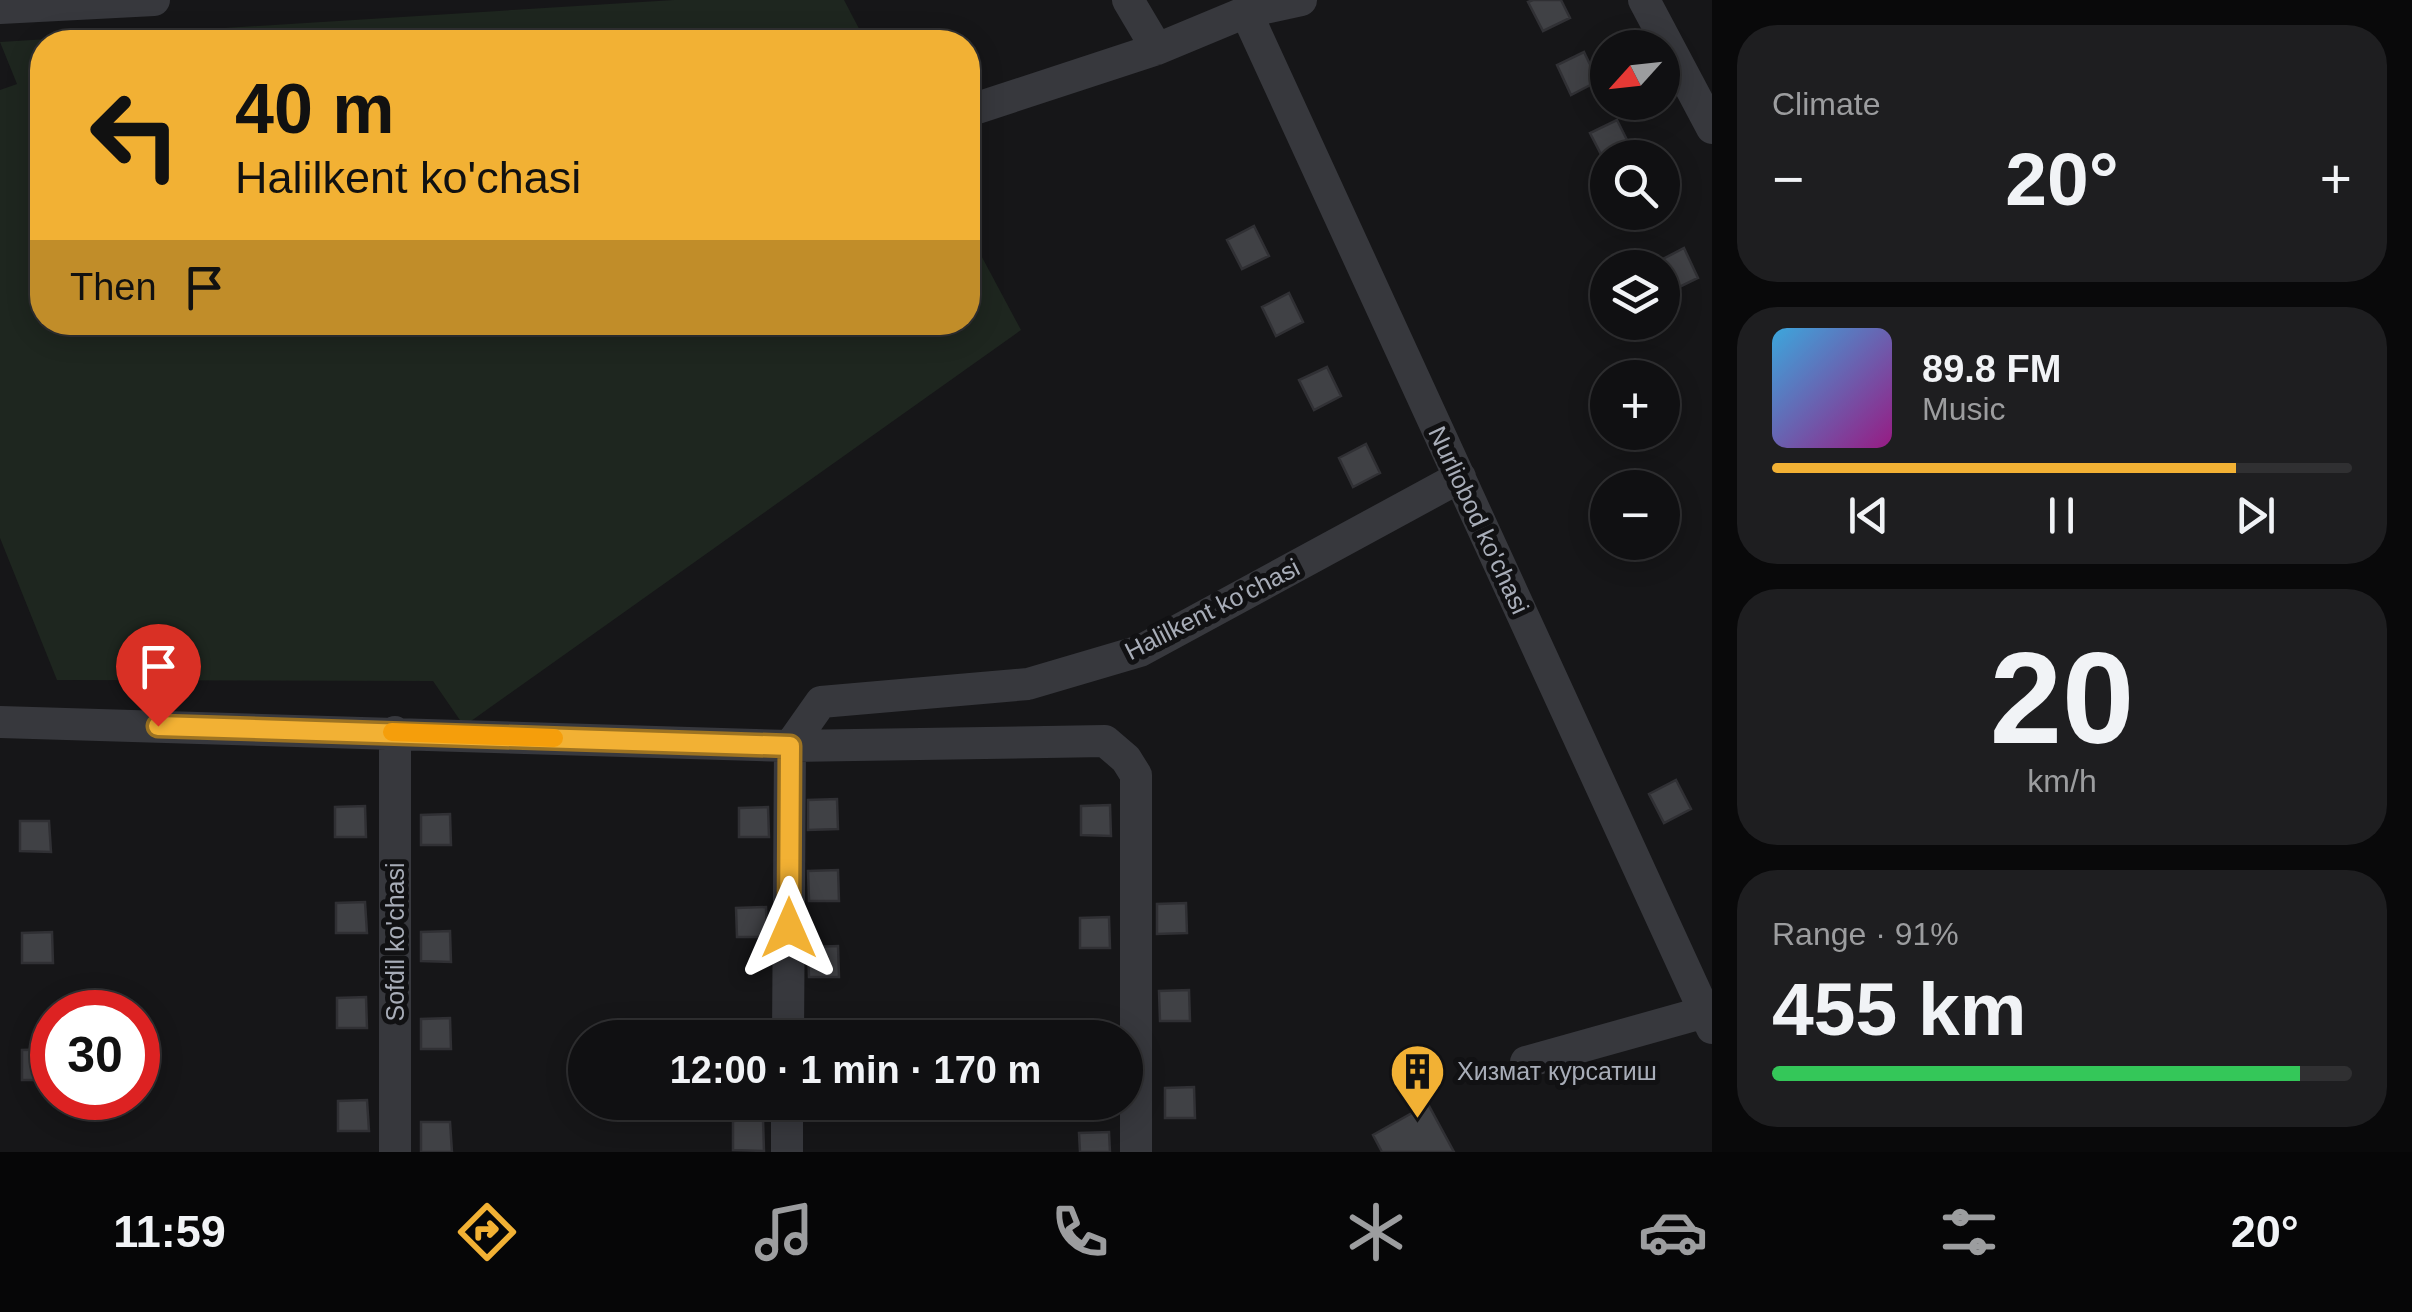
<!DOCTYPE html>
<html lang="en">
<head>
<meta charset="utf-8">
<style>
	body { margin:0; font-family:Helvetica,sans-serif; background:#1e1e20; color:#f1f3f6; height:100vh; display:flex; flex-direction:column; font-size:38px; white-space:nowrap }
	* { box-sizing:border-box; margin:0 }
	p { font-size:32px; color:#9c9d9f }
	.icon { flex:none; width:55px; height:55px; fill:none; stroke:currentColor; stroke-width:2; stroke-linecap:round; stroke-linejoin:round }
	.map { position:relative; flex:1; overflow:hidden }
	.sheet { display:flex; flex-direction:column; gap:25px; padding:25px; background:#09090a; width:700px }
	.sheet>* { flex:none }
	.hud { position:absolute; left:30px; top:30px; width:950px; height:305px; border-radius:40px; box-shadow:0 5px 25px #0003,0 0 0 2px #303032; background:#f2b134; color:#111; overflow:hidden }
	.needle { width:65px; rotate:243deg }
	.tools { position:absolute; left:1590px; top:30px; display:grid; gap:20px }
	.tools a { display:grid; place-items:center; width:90px; height:90px; border-radius:50%; background:#101012; box-shadow:0 5px 25px #0003,0 0 0 2px #303032; font-size:50px }
	.speed { position:absolute; left:30px; top:990px; display:flex; gap:20px; font-size:50px; font-weight:700; text-align:center }
	.speed>* { display:grid; place-content:center; width:130px; height:130px; border-radius:50%; background:#101012; box-shadow:0 5px 25px #0003,0 0 0 2px #303032; line-height:1 }
	.speed .limit { border:15px solid #d22; background:#fff; color:#111 }
	.pin { position:absolute; display:grid; place-items:center; width:85px; height:85px; color:#fff; margin:-102px -42px; border-radius:50% 50% 50% 0; rotate:-45deg; box-shadow:0 0 10px #0007 }
	.pin .icon { rotate:45deg }
	.me { position:absolute; width:110px; margin:-55px; rotate:0deg; stroke-linejoin:round; filter:drop-shadow(0 0 8px #0008) }
	.turn { display:flex; align-items:center; gap:35px; height:210px; padding:0 40px; font-size:45px }
	.turn .icon { width:130px; height:130px; stroke-width:2.5 }
	.turn b { display:block; font-size:70px; line-height:85px }
	.then { display:flex; align-items:center; height:95px; padding:0 40px; background:#0003; gap:20px; font-size:38px }
	.big { font-size:75px; font-weight:600; line-height:1.1 }
	.sheet .tile { flex:1; display:flex; flex-direction:column; justify-content:center; gap:15px; min-width:0; padding:0 35px; border-radius:40px; background:#1e1e20 }
	.sheet .dial { align-items:center; gap:0 }
	.dial b { font-size:130px; line-height:1 }
	.song { display:flex; align-items:center; gap:30px }
	.cover { width:120px; height:120px; border-radius:15px; background:linear-gradient(135deg,hsl(200 70% 55%),hsl(310 70% 35%)) }
	.played { height:10px; border-radius:5px; background:linear-gradient(90deg,#f2b134 80%,#303032 80%) }
	.keys { display:flex; justify-content:space-around; direction:ltr }
	.heat { display:flex; justify-content:space-between; align-items:center; font-size:55px; direction:ltr }
	.charge { height:15px; border-radius:8px; background:linear-gradient(90deg,#34c759 91%,#303032 0) }
	.trip { position:absolute; left:568px; top:1020px; width:575px; height:100px; border-radius:50px; background:#101012; box-shadow:0 5px 25px #0003,0 0 0 2px #303032; font-weight:600; line-height:100px; text-align:center }
	.tab-bar { display:flex; height:160px; justify-content:space-around; align-items:center; background:#060607; color:#9c9d9f }
	.tab-bar .icon { width:70px; height:70px }
	.tab-bar .current { color:#f2b134 }
	.tab-bar b { font-size:45px; color:#f1f3f6 }
	main { display:flex; flex:1; min-height:0 }
	.map>svg:first-child { display:block }
	.green { fill:#1e261f }
	.building { fill:#404145; stroke:#303034; stroke-width:2.5 }
	.lines { fill:none; stroke-linecap:round; stroke-linejoin:round }
	.minor { stroke:#37383d; stroke-width:32 }
	.route-casing { stroke:#9d7322; stroke-width:25 }
	.route { stroke:#f2b134; stroke-width:18 }
	.slow { stroke:#f59e0b; stroke-width:18 }
	.labels { text-anchor:middle; dominant-baseline:central; stroke-width:10; stroke-linejoin:round; paint-order:stroke }
	.street-label { font-size:25px; fill:#a8adb8; stroke:#111113 }
	.poi-label { font-size:25px; fill:#a8adb8; stroke:#111113; text-anchor:start }
</style>
</head>
<body>
<main>
<div class="map">
<svg width="1712" height="1152" viewBox="0 0 1712 1152">
	<rect width="100%" height="100%" fill="#161618"/>
	<!-- green -->
	<path class="green" d="M674,0H844L866,42H42V322H968V231L1021,330L464,726L433,681L57,680L0,538V90L17,84L0,42Z"/>
	<!-- building -->
	<path class="building" d="M1533,0H1561L1570,18L1543,31L1528,2Z
		M1584,52L1598,81L1571,95L1557,65Z
		M1617,120L1631,148L1605,162L1590,133Z
		M1254,226L1269,256L1242,269L1227,240Z
		M1684,248L1698,278L1671,291L1657,262Z
		M1289,293L1303,322L1276,336L1262,307Z
		M1327,367L1341,396L1314,410L1299,380Z
		M1366,444L1380,473L1353,487L1339,458Z
		M1676,780L1691,809L1664,823L1649,794Z
		M837,799L838,829L808,830V800Z
		M1110,805L1111,836L1081,835V806Z
		M365,806L366,837H335V807Z
		M768,807L769,837H739V808Z
		M450,814L451,845H421V815Z
		M20,821H49L51,852L20,851Z
		M838,870L839,901H809L808,871Z
		M365,902L367,933H336V903Z
		M1186,903L1187,933L1157,934V904Z
		M766,907L767,937H737L736,908Z
		M1109,917L1110,948H1080V918Z
		M450,931L451,962L421,961V932Z
		M52,932L53,963H22V933Z
		M838,946L839,977H809L808,947Z
		M1189,990L1190,1021H1160L1159,991Z
		M366,997L367,1028H337V998Z
		M450,1018L451,1049H421V1019Z
		M764,1027L765,1038H735V1028Z
		M51,1049L52,1080H22V1050Z
		M1194,1087L1195,1118H1165V1088Z
		M367,1100L369,1131H338V1101Z
		M1428,1104L1454,1152H1382L1373,1135Z
		M763,1119L764,1151L733,1150V1121Z
		M421,1122H450L452,1152H421Z
		M1109,1132L1110,1152H1080L1079,1133Z"/>
	<g class="lines">
		<!-- minor -->
		<path class="minor" d="M1128,0L1157,49
			M1644,0L1712,128
			M0,8L154,0
			M1246,12L1712,1028
			M968,111L1157,49L1246,12L1301,0
			M0,722L790,746L1105,741L1126,759L1136,775V1152
			M395,732V1152
			M788,1038L790,746L821,702L1028,684L1140,651L1460,477
			M1526,1062L1705,1012
			M787,1152V1102"/>
	</g>
	<g class="lines">
		<defs>
			<path id="route" d="M158,726L790,746L789,928"/>
		</defs>
		<!-- route casing -->
		<use href="#route" class="route-casing"/>
		<!-- route -->
		<use href="#route" class="route"/>
		<!-- slow -->
		<path class="slow" d="M392,732L554,738"/>
	</g>
	<!-- icons -->
	<defs>
		<symbol id="building-pin" viewBox="-11 -11 22 30"><path d="M0 17L-7.5 6A9.5 9.5 0 1 1 7.5 6Z" fill="#f2b134" stroke="#111113"/><path d="M-4-6H4V6H1V3H-1V6H-4ZM-2.5-4.3h1.7v1.8h-1.7ZM.8-4.3h1.7v1.8H.8ZM-2.5-1h1.7V.8h-1.7ZM.8-1h1.7V.8H.8Z" fill="#111"/></symbol>
	</defs>
	<g fill-rule="evenodd">
		<use href="#building-pin" x="1386" y="1040" width="63" height="86"/>
	</g>
	<g class="labels">
		<!-- street labels -->
		<g class="street-label">
			<text transform="translate(1479 520) rotate(65)">Nurliobod ko'chasi</text>
			<text transform="translate(1212 609) rotate(-27)">Halilkent ko'chasi</text>
			<text transform="translate(395 942) rotate(-90)">Sofdil ko'chasi</text>
		</g>
		<!-- poi labels -->
		<g class="poi-label">
			<text x="1457" y="1071">Хизмат курсатиш</text>
		</g>
	</g>
</svg>
<div class="tools">
<a><svg class="needle" viewBox="-14 -14 28 28"><path d="M0-13l5 13h-10z" fill="#e53935"/><path d="M0 13l5-13h-10z" fill="#9c9d9f"/></svg></a>
<a><svg class="icon" aria-label="search" viewBox="0 0 24 24"><circle cx="10" cy="10" r="6"/><path d="M15 15l6 6"/></svg></a>
<a><svg class="icon" aria-label="layers" viewBox="0 0 24 24"><path d="M12 4l9 5-9 5-9-5zM3 14l9 5 9-5"/></svg></a>
<a>+</a>
<a>−</a>
</div>
<div class="speed"><div class="limit">30</div></div>
<div class="pin" style="left:158px;top:726px;background:#d93025"><svg class="icon" aria-label="arrive" viewBox="0 0 24 24"><path d="M6 21V4h12l-3 4 3 4H6"/></svg></div>
<svg class="me" style="left:789px;top:928px" viewBox="-20 -20 40 40"><path d="M0-17L14 15 0 8-14 15z" fill="#f2b134" stroke="#fff" stroke-width="4"/></svg>
<div class="trip">12:00 · 1 min · 170 m</div>
<div class="hud">
<div class="turn"><svg class="icon" aria-label="left" viewBox="0 0 24 24"><path d="M17 20v-9H6M10 6l-5 5 5 5"/></svg><div><b>40 m</b>Halilkent ko'chasi</div></div>
<div class="then">Then<svg class="icon" aria-label="arrive" viewBox="0 0 24 24"><path d="M6 21V4h12l-3 4 3 4H6"/></svg></div>
</div>
</div>
<section class="sheet">
<div class="tile"><p>Climate</p>
<div class="heat"><a>−</a><b class="big">20°</b><a>+</a></div>
</div>
<div class="tile">
<div class="song"><i class="cover"></i><div><b>89.8 FM</b><p>Music</p></div></div>
<div class="played"></div>
<div class="keys"><svg class="icon" aria-label="previous" viewBox="0 0 24 24"><path d="M18 5L8 12l10 7zM5 5v14"/></svg><svg class="icon" aria-label="pause" viewBox="0 0 24 24"><path d="M8 5v14M16 5v14"/></svg><svg class="icon" aria-label="next" viewBox="0 0 24 24"><path d="M6 5l10 7-10 7zM19 5v14"/></svg></div>
</div>
<div class="tile dial"><b>20</b><p>km/h</p></div>
<div class="tile"><p>Range · 91%</p><b class="big">455 km</b><div class="charge"></div></div>
</section>
</main>
<nav class="tab-bar">
<b>11:59</b>
<svg class="icon current" aria-label="directions" viewBox="0 0 24 24"><path d="M12 3l9 9-9 9-9-9zM9 14v-3h6M13 9l2 2-2 2"/></svg>
<svg class="icon" aria-label="music" viewBox="0 0 24 24"><path d="M9 18V5l10-2v13"/><circle cx="6" cy="18" r="3"/><circle cx="16" cy="16" r="3"/></svg>
<svg class="icon" aria-label="phone" viewBox="0 0 24 24"><path d="M5 4h4l2 5-3 2q2 4 5 5l2-3 5 2v4C11 20 4 13 5 4z"/></svg>
<svg class="icon" aria-label="climate" viewBox="0 0 24 24"><path d="M12 3v18M4 7l16 10M4 17L20 7"/></svg>
<svg class="icon" aria-label="car" viewBox="0 0 24 24"><path d="M5 17H2v-5l4-1 3-4h7l3 4 3 1v5h-3M9 17h6M6 11h13"/><circle cx="7" cy="17" r="2"/><circle cx="17" cy="17" r="2"/></svg>
<svg class="icon" aria-label="filters" viewBox="0 0 24 24"><path d="M4 7h16M4 17h16"/><circle cx="9" cy="7" r="2"/><circle cx="15" cy="17" r="2"/></svg>
<b>20°</b>
</nav>
</body>
</html>
